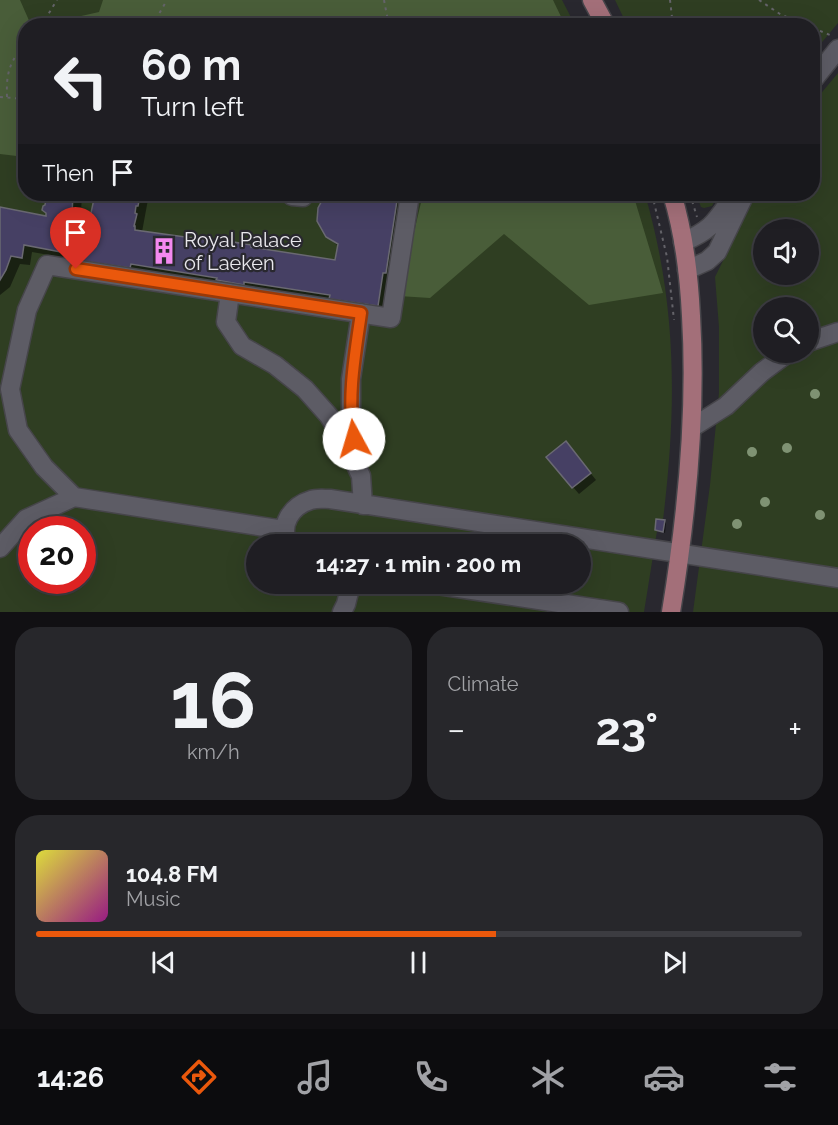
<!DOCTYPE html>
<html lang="en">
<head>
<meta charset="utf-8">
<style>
	body { margin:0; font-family:Raleway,sans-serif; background:#27272b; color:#f1f3f6; height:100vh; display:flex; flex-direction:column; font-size:22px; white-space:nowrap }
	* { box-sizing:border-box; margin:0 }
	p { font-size:20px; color:#a1a2a6 }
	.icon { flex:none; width:33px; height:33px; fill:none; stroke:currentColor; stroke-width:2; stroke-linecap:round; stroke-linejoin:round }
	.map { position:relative; height:612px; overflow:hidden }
	.side { display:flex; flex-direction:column; gap:15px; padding:15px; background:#111013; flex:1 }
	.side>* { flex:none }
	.hud { position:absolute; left:18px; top:18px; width:802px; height:183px; border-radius:24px; box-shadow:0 6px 24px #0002,0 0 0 2px #3c3c41; background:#1f1e23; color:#f1f3f6; overflow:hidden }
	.buttons { position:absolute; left:753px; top:219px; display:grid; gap:12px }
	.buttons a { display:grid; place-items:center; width:66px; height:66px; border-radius:50%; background:#1f1e23; box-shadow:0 6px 24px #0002,0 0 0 2px #3c3c41; font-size:30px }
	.speed { position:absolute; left:18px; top:516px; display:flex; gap:12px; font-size:30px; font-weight:700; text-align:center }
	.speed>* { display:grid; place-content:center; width:78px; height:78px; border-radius:50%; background:#1f1e23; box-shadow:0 6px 24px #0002,0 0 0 2px #3c3c41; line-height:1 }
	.speed .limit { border:9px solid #d22; background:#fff; color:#111 }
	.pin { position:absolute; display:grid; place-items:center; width:51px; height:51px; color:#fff; margin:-62px -26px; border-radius:50% 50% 50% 0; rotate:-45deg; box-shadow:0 0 6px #0007 }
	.pin .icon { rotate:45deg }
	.me { position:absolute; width:66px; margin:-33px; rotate:354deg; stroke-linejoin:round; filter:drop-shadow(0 0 4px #0008) }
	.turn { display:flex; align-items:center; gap:21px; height:126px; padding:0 24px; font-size:27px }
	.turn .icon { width:78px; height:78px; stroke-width:2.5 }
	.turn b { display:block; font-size:42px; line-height:51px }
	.then { display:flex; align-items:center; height:57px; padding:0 24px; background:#0003; gap:12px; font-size:22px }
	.big { font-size:45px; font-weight:700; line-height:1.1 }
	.side .tile { flex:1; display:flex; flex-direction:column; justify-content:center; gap:9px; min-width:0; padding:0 21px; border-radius:24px; background:#27272b }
	.side .dial { align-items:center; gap:0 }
	.dial b { font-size:78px; line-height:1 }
	.song { display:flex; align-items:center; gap:18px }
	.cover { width:72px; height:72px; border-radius:9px; background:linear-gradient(135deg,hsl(60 70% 55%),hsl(310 70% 35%)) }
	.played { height:6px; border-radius:3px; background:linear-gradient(90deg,#ea580c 60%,#3c3c41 60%) }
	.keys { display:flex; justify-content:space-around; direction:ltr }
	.heat { display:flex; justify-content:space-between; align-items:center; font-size:33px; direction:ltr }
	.side .tiles { flex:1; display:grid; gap:15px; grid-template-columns:1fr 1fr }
	.tile:last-child { grid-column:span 2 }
	.trip { position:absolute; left:246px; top:534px; width:345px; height:60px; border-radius:30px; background:#1f1e23; box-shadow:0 6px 24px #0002,0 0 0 2px #3c3c41; font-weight:700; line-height:60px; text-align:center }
	.tabs { display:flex; height:96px; justify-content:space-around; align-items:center; background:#0c0c0e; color:#a1a2a6 }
	.tabs .icon { width:42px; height:42px }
	.tabs .on { color:#ea580c }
	.tabs b { font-size:27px; color:#f1f3f6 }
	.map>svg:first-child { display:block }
	.green { fill:#2f3e22; fill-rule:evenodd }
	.forest { fill:#495d39 }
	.shadow { fill:#0007 }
	.building { fill:#464064; stroke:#6a6972; stroke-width:1.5 }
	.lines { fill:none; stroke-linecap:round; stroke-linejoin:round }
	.minor-casing { stroke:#46454a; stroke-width:21 }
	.major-casing { stroke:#46454a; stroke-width:21 }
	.path { stroke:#646369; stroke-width:2; stroke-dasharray:3 4.5; stroke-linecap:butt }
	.minor { stroke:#5d5c65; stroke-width:18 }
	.major { stroke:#a36f79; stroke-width:18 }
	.tree { fill:#7f9273 }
	.route-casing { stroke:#983908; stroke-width:15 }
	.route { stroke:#ea580c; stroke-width:10 }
	.labels { text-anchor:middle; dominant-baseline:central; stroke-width:4.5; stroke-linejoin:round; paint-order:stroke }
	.poi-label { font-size:20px; fill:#e9e8ed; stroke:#29282f; text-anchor:start }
</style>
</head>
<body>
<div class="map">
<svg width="838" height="612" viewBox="0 0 838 612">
	<rect width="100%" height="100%" fill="#29282f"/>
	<!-- green -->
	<path class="green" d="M0,0H562L575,25L26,26V194H645C677,305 677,406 663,520L656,519L655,530L657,531L644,612H0ZM32,530H82V580H32ZM256,544H580V584H256Z
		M615,0H838V23L813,53V26L627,25Z
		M838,73V612H693L710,485L719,393V327L715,277L756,194H813V103ZM764,230H808V274H764ZM764,308H808V352H764Z
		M696,194H719L712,206L704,208L701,207Z"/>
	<!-- forest -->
	<path class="forest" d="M0,0H20L31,25L26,26L25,157L0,154Z
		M103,0H553L565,25H41L99,12Z
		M423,194H633L663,293L589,305L504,234L430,298L399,296Z"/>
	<!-- shadow -->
	<path class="shadow" d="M48,194H79L82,197L80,223L90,224L96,194H149L142,232L336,262L339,247L327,236L322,202L331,194H408L386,314L32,252L30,265L20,264L10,287L0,295V209L48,218L46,206Z
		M572,450L596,480L579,494L548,458Z
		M664,521L666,523L665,533L658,531L656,530Z"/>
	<!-- building -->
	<path class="building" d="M47,194H73L72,215L67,216V219L89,222L94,199H92L93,194H140H138L137,201H139L138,206H136L135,213L137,214L134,226H135V230L221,242V240L251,245V247L335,260L338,244L326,237L317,221L318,208L325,195L328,194H398L386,273H383L378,306L329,299L330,295L244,282V285L216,280L217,278L131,264L130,268L82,261V256L24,245L22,258L11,256L6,270L0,280V207L46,216V213L42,210L43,206L45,205Z
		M566,441L591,473L572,488L546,457Z
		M656,519L665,520L663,532L655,530Z"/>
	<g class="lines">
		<defs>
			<path id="minor" d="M813,80L838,49
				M292,196L303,197L305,194
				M683,242C714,229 716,220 735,194
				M687,270L707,261L717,252L745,194
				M230,293L226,322L242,346L275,365L305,389L329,416L347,446L361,476L363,505
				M808,342L838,332
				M693,427L726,406L762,372L789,352
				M358,456L351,421V379L361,313
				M74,497L44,467L18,430L10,389L27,310L47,265L391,318L410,194
				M288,544C279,525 291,506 311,500C317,498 324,499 330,499L838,578
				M0,548L26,519L74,497L284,530
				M431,584L619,612
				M342,612L346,604L351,584"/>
			<path id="major" d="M592,0L606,26
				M671,612C687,514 697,415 691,316C689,275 684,233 672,194"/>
		</defs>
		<!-- minor casing -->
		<use href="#minor" class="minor-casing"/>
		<!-- major casing -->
		<use href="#major" class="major-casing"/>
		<!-- path -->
		<path class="path" d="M384,0L389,26
			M670,0L673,26
			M759,0L780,14L806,26
			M41,26L57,0
			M152,26L167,0
			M813,28L830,35
			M0,97L26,99
			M7,97C6,71 10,62 26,42
			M652,194L667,257L674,320
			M690,194L697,217"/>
		<!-- minor -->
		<use href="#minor" class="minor"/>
		<!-- major -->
		<use href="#major" class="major"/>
	</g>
	<!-- trees -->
	<g class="tree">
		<circle cx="815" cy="394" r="5"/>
		<circle cx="787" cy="448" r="5"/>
		<circle cx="752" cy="452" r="5"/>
		<circle cx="765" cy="502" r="5"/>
		<circle cx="820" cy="515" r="5"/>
		<circle cx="737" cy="524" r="5"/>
	</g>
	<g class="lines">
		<defs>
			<path id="route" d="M76,269L361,313C355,355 347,397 354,439"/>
		</defs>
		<!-- route casing -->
		<use href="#route" class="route-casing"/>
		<!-- route -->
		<use href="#route" class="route"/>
	</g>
	<!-- icons -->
	<defs>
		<symbol id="building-bare" viewBox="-9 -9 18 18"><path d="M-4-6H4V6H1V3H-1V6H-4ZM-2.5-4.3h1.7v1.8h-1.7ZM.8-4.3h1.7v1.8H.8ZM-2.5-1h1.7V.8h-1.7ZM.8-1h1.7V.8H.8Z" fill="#f489f0" stroke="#29282f" stroke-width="2.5" paint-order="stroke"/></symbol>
	</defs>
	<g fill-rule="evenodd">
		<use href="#building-bare" x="145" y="232" width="38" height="38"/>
	</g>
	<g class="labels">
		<!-- poi labels -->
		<g class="poi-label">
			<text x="184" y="240">Royal Palace<tspan x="184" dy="23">of Laeken</tspan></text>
		</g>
	</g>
</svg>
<div class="buttons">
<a><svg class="icon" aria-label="sound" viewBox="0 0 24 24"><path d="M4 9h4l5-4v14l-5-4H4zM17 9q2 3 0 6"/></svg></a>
<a><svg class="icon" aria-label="search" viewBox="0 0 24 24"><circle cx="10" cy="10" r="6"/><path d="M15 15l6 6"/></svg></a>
</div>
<div class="speed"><div class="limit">20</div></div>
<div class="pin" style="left:76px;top:269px;background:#d93025"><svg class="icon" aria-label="arrive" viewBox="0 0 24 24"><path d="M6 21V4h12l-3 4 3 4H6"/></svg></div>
<svg class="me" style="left:354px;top:439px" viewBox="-20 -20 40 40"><circle r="19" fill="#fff"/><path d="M0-13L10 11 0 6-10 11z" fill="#ea580c"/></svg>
<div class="trip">14:27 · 1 min · 200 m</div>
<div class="hud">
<div class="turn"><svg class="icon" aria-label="left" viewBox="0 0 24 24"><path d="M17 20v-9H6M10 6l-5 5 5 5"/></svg><div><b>60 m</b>Turn left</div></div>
<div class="then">Then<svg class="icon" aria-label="arrive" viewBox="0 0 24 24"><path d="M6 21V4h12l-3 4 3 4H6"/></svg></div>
</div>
</div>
<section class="side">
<div class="tiles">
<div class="tile dial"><b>16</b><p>km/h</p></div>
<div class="tile"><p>Climate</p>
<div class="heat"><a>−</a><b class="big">23°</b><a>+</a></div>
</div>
<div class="tile">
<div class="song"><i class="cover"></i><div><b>104.8 FM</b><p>Music</p></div></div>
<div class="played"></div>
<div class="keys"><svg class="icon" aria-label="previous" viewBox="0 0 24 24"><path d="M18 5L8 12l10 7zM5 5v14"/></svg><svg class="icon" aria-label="pause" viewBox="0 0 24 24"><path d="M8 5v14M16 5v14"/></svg><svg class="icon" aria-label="next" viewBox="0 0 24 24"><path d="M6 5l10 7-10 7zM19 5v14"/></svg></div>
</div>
</div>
</section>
<nav class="tabs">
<b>14:26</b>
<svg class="icon on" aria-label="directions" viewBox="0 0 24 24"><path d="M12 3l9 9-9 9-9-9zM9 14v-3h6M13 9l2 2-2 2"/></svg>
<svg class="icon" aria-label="music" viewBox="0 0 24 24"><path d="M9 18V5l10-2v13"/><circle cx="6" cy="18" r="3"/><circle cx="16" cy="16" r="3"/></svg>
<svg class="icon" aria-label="phone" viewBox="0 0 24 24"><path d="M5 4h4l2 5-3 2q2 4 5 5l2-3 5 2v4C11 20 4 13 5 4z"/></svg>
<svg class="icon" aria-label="climate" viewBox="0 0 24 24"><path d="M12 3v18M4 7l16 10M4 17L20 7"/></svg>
<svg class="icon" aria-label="car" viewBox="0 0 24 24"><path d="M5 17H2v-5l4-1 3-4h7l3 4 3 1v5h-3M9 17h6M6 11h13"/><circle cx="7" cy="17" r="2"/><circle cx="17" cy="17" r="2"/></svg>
<svg class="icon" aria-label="filters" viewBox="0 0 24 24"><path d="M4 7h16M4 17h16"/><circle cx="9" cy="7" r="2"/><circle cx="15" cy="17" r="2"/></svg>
</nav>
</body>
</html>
